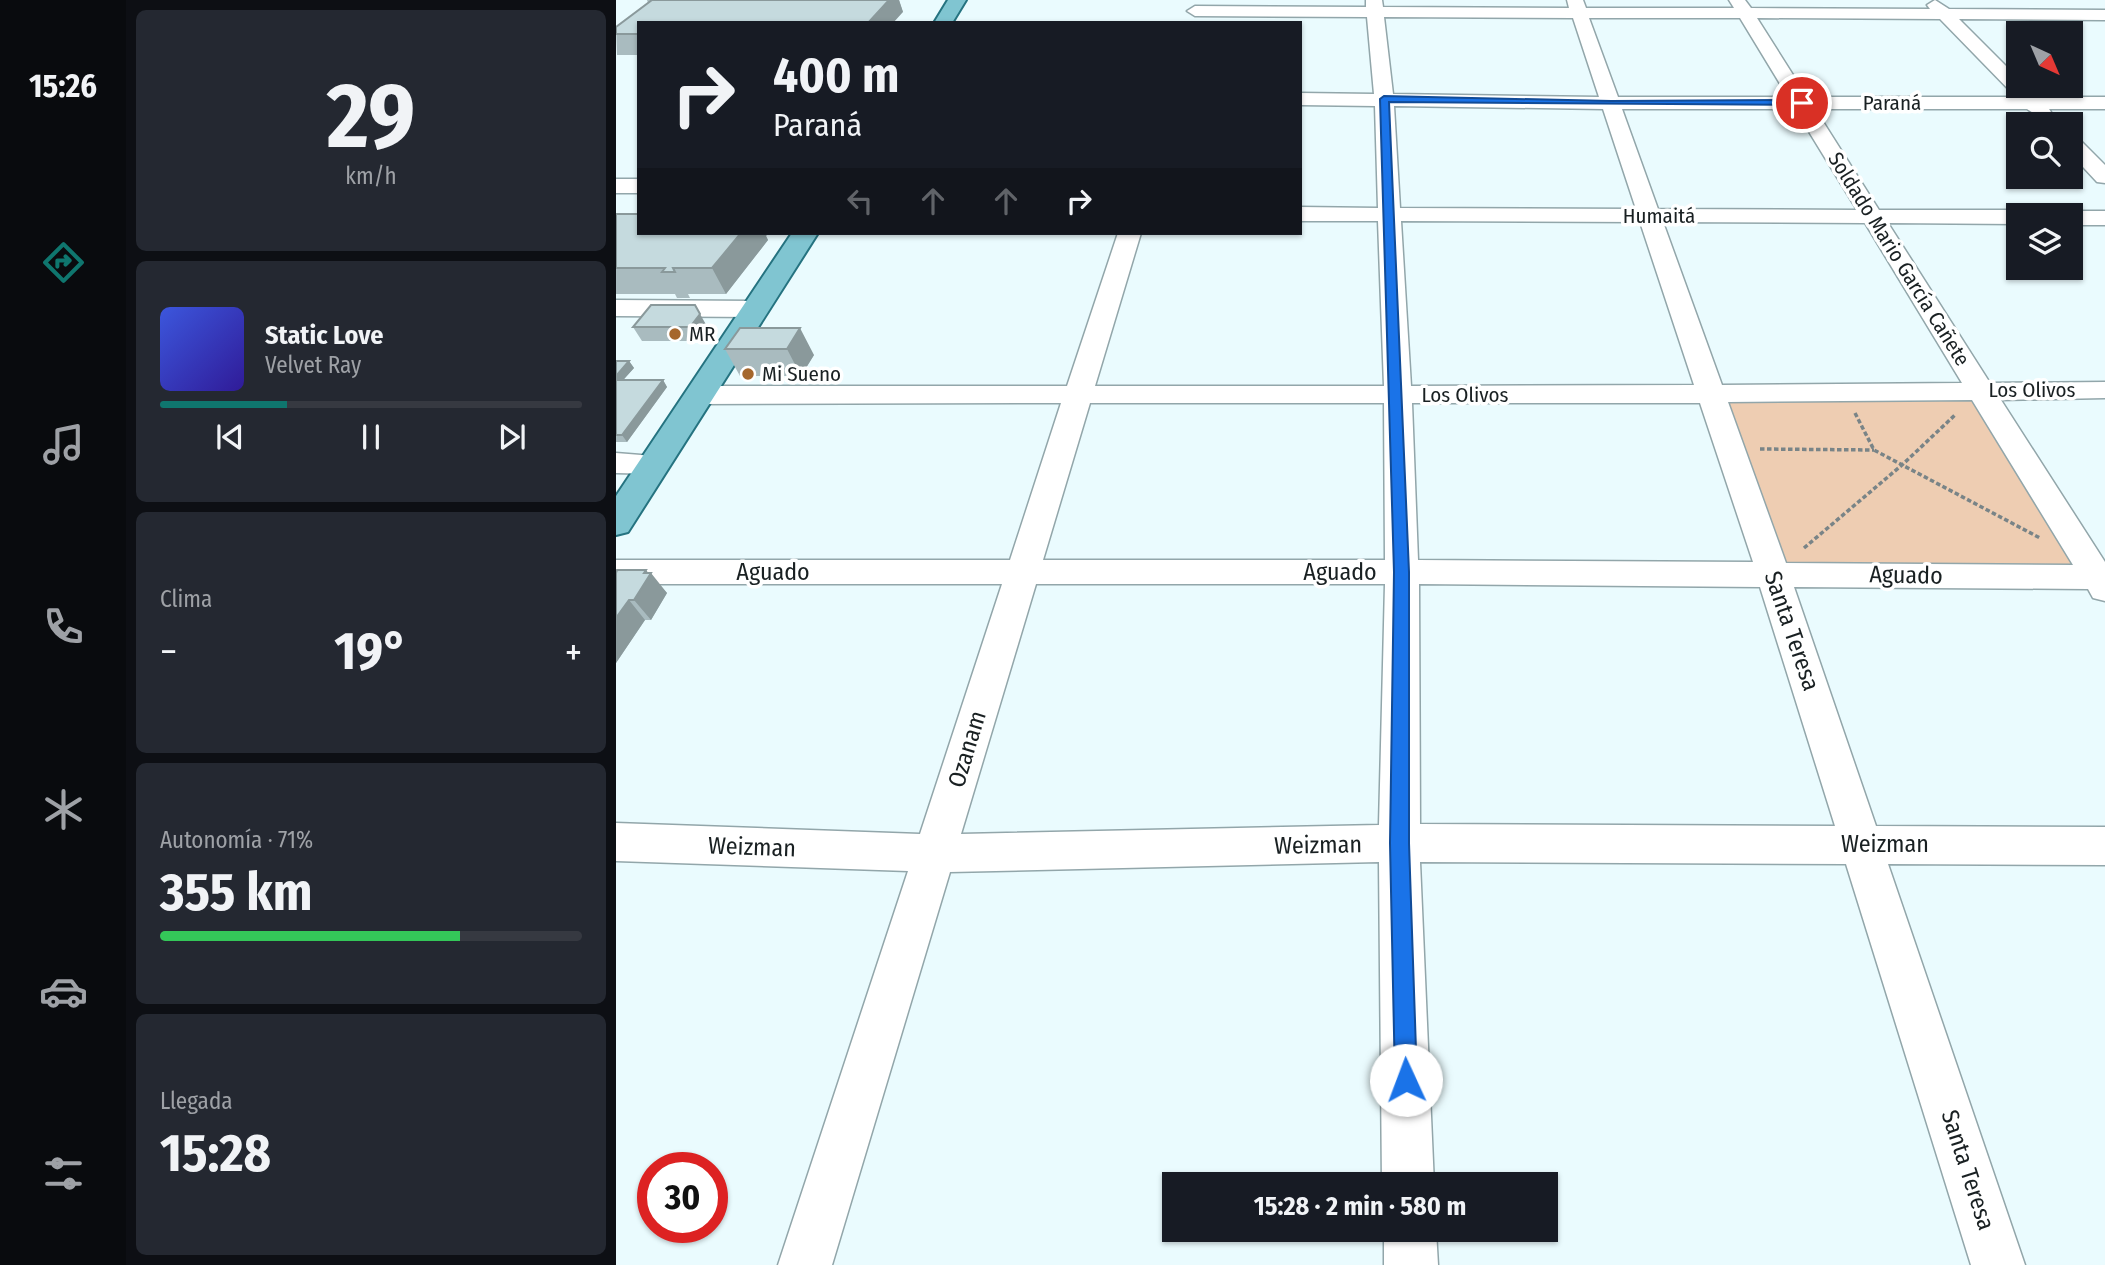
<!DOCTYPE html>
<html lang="es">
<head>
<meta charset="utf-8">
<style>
	body { margin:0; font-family:"Fira Sans Condensed",sans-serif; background:#242831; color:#f1f3f6; height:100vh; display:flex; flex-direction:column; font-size:26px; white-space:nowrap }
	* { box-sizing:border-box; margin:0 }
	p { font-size:23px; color:#9ea1a6 }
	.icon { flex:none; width:38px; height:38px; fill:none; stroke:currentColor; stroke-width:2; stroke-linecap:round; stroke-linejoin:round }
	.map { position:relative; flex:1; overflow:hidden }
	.side { display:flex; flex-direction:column; gap:10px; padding:10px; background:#0d0f14; width:490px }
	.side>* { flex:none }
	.top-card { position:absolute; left:21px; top:21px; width:665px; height:214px; border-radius:0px; box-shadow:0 2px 5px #0004; background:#171b24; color:#f1f3f6; overflow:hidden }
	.needle { width:46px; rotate:136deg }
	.fabs { position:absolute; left:1390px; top:21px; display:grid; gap:14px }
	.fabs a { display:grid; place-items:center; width:77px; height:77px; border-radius:0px; background:#171b24; box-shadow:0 2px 5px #0004; font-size:35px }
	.speed { position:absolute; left:21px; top:1152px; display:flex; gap:14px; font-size:35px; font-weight:700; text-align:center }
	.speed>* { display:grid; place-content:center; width:91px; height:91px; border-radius:50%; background:#171b24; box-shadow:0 2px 5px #0004; line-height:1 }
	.speed .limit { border:10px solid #d22; background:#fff; color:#111 }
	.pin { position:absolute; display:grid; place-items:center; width:60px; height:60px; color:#fff; margin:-30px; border:4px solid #fff; border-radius:50%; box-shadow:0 2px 7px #0007 }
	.me { position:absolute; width:77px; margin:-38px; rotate:358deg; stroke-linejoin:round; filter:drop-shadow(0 0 5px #0008) }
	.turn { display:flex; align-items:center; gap:24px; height:147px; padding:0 21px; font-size:32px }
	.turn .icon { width:91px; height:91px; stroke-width:2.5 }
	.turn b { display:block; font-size:49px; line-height:60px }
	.lanes { display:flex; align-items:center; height:66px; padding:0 21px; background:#0003; justify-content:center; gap:35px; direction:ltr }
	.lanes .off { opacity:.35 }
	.big { font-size:52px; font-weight:700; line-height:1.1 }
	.side .card { flex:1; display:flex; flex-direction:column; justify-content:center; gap:10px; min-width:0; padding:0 24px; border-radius:10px; background:#242831 }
	.side .dial { align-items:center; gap:0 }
	.dial b { font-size:91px; line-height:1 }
	.song { display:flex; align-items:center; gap:21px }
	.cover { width:84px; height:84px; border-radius:10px; background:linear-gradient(135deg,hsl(230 70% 55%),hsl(250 70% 35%)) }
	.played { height:7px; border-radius:4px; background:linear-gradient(90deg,#0f766e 30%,#363941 30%) }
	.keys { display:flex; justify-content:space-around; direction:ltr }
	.heat { display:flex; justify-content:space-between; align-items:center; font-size:38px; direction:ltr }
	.charge { height:10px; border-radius:5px; background:linear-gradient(90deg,#34c759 71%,#363941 0) }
	.trip { position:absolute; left:546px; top:1172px; width:396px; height:70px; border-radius:0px; background:#171b24; box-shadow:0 2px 5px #0004; font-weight:700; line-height:70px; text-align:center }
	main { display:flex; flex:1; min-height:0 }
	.menu { display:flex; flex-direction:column; width:126px; justify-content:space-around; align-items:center; background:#090b0e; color:#9ea1a6 }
	.menu .icon { width:49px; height:49px }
	.menu .on { color:#0f766e }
	.menu b { font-size:32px; color:#f1f3f6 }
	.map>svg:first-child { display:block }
	.green { fill:#eecdb2 }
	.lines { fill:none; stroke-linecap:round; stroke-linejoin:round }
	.minor-casing { stroke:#92a6aa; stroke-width:3 }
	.major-casing { stroke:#257380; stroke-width:4 }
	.path { stroke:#798487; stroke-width:3.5; stroke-dasharray:4.5 2.5; stroke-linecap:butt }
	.minor { fill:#fff; fill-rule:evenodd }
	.major { fill:#80c5d1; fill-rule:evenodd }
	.wall { fill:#a9bbbf }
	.shaded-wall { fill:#8a999b }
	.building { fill:#c5dade; stroke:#8a999b; stroke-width:2 }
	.route { fill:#1a73e8; stroke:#114b97; stroke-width:2 }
	.poi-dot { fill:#a5672d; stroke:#fff; stroke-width:2.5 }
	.labels { text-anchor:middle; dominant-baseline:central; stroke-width:7; stroke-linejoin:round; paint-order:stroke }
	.far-street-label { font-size:21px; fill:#192022; stroke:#fff }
	.far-poi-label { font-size:21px; fill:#192022; stroke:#fff; text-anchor:start }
	.street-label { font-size:24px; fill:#192022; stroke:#fff }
</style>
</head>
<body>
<main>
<nav class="menu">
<b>15:26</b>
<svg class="icon on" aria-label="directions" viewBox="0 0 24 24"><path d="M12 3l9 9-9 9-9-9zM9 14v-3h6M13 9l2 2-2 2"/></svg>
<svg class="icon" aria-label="music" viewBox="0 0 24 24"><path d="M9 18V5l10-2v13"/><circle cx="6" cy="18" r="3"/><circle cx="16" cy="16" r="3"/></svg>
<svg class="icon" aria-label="phone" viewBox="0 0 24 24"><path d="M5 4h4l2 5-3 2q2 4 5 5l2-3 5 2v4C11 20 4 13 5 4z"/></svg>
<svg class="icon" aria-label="climate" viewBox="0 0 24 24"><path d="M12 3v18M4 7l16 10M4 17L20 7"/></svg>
<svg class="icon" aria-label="car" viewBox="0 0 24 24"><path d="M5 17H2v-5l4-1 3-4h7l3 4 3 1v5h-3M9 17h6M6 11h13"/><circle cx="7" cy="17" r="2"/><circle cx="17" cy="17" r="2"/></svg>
<svg class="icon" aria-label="filters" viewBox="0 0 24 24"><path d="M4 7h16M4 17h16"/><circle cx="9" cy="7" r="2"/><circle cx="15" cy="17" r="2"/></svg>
</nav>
<section class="side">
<div class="card dial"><b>29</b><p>km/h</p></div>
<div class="card">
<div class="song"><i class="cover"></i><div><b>Static Love</b><p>Velvet Ray</p></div></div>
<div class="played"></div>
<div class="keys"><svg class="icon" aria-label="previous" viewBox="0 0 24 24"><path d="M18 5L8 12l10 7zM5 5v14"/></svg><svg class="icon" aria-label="pause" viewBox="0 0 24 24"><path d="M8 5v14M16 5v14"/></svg><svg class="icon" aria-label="next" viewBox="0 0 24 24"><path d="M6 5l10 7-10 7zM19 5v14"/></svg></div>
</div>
<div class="card"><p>Clima</p>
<div class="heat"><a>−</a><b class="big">19°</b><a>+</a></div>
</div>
<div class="card"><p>Autonomía · 71%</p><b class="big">355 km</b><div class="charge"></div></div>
<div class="card"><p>Llegada</p><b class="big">15:28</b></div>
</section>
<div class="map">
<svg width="1489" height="1265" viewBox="0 0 1489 1265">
	<rect width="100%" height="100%" fill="#eafbfe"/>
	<!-- green -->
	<path class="green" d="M1365,390L1482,577L1157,574L1093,394Z"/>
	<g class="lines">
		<defs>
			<path id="minor" d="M750,0H766L767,7L953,8L951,0H967L970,8H1118L1113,0H1129L1135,8L1314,9L1311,5L1319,0L1333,9L1489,10V20L1343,19L1402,78V86H1410L1421,97H1489V109H1433L1435,112L1432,116L1425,118L1411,109H1199L1263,210H1402L1412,215H1402V224L1272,223L1374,383L1489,382V398L1385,400L1489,562V601L1477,598L1472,589L1178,587L1260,826L1489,827V865L1272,864L1409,1265H1355L1230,864L804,862L818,1185H766L763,862L334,872L216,1265H162L292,871L0,861V823L304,834L386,584H0V560H394L445,403L83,404L73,401L69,395L73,389L83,386H451L502,233H525L479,386H768L762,221H684V207L762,208L759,106L684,105V93L758,94L751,17L579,16L571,11L579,6L750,7ZM768,17L957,18L983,97L777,94ZM973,18H1124L1172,97H1002ZM1141,18L1324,19L1400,97H1191ZM778,106L987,109L1020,209L784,208ZM1006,109H1179L1241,210L1042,209ZM785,221L1024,222L1078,385L795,386ZM1047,222L1249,223L1346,383L1106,385ZM1356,400L1457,565L1170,563L1112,402ZM474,403H768L769,560H427ZM796,403H1084L1137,562L802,560ZM420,584H769L763,825L345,834ZM803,584L1144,587L1219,826L804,824Z
				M1454,135L1461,137L1489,165V183L1481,182L1454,153Z
				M0,179H23V193H0Z
				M1454,211H1489V225H1454V215H1445Z
				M0,300L139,301L148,304L152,309L148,314L139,317L0,316Z
				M0,453L50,457L54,464L50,471L39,474L0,473Z
				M768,1230H820L822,1265H768Z"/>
			<path id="major" d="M332,0H350L336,23H318Z
				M176,233H202L12,532L0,535V496Z"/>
		</defs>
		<!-- minor casing -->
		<use href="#minor" class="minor-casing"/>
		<!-- major casing -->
		<use href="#major" class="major-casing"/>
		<!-- path -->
		<path class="path" d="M1239,413L1258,450L1424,538
			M1144,449L1258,450
			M1188,548L1286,465L1339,415"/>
		<!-- minor -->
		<use href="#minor" class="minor"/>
		<!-- major -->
		<use href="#major" class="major"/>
	</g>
	<!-- wall -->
	<path class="wall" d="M31,0H283L287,12L23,23V55H1L0,27L32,3Z
		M0,214L23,233H152L150,236L152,240L110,294H72L74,298H61L59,294H0Z
		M17,327L92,328L82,341H26Z
		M124,328L198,355L185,376H124L109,349Z
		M0,361H13L18,368L7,380H47L51,387L11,442H0Z
		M0,573H32L51,593L35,620H29L0,663Z"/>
	<!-- shaded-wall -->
	<path class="shaded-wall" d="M273,0H283L287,12L277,23H252Z
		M125,233H152L150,236L152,240L110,294L96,268Z
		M84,314L92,328L82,341L74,327Z
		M184,328L198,355L185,376L171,349Z
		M13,361L18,368L1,387L0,385V376Z
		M47,380L51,387L11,442L6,435Z
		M30,570L34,575L35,573L51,593L35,620L18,600Z
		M13,600L29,620L0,663V618Z"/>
	<!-- building -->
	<path class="building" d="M36,0H273L252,23H23V34H0V27Z
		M0,214H23V233H125L96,268H57L59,272H46L49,268H0Z
		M35,305H79L84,314L74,327H17Z
		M124,328H184L171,349H109Z
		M0,361H13L0,376Z
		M0,380H47L6,435H0Z
		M1,570H30L28,573H35L18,600H13L0,618V573Z"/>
	<!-- route -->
	<path class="route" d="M768,96L995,101L1186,100L1190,103L1186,105L773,102L793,572V843L801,1080L798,1087L790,1091L782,1087L779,1080L774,843L778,572L764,99Z"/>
	<!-- markers -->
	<g class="poi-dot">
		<circle cx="59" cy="334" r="7"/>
		<circle cx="132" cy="374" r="7"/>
	</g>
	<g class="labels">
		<!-- far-street labels -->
		<g class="far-street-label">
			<text x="1276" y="103">Paraná</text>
			<text x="1043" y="216">Humaitá</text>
			<text transform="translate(1283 259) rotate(58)">Soldado Mario García Cañete</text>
			<text x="1416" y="390">Los Olivos</text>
			<text x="849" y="395">Los Olivos</text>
		</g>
		<!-- far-poi labels -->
		<g class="far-poi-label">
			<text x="73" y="334">MR</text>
			<text x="146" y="374">Mi Sueno</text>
		</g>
		<!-- street labels -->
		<g class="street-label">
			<text x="157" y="572">Aguado</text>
			<text x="724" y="572">Aguado</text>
			<text transform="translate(1290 575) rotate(1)">Aguado</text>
			<text transform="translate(1176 631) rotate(71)">Santa Teresa</text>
			<text transform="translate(351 749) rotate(-73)">Ozanam</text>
			<text x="1269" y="844">Weizman</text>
			<text transform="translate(702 845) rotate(-1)">Weizman</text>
			<text transform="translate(136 847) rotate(2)">Weizman</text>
			<text transform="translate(1352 1170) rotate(72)">Santa Teresa</text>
		</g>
	</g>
</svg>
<div class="fabs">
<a><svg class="needle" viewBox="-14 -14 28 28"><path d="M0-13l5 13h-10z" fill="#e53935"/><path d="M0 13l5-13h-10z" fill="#9ea1a6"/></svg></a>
<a><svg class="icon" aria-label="search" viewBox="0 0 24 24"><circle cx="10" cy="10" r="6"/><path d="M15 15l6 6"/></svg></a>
<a><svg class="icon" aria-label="layers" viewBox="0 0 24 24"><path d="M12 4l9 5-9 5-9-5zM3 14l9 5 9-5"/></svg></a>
</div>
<div class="speed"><div class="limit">30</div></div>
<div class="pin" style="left:1186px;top:103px;background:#d93025"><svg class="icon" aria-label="arrive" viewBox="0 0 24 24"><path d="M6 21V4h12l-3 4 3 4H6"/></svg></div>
<svg class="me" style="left:790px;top:1080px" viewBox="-20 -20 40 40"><circle r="19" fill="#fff"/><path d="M0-13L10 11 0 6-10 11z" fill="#1a73e8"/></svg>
<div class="trip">15:28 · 2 min · 580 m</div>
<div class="top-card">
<div class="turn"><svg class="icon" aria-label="right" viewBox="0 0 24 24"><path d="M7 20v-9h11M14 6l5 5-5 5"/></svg><div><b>400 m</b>Paraná</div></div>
<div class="lanes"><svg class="icon off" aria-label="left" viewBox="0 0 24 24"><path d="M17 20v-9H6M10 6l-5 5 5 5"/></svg><svg class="icon off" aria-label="ahead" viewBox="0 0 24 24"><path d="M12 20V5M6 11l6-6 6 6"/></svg><svg class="icon off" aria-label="ahead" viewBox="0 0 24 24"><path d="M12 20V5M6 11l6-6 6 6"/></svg><svg class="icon" aria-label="right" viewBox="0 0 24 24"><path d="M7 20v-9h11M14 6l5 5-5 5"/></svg></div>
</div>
</div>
</main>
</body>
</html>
